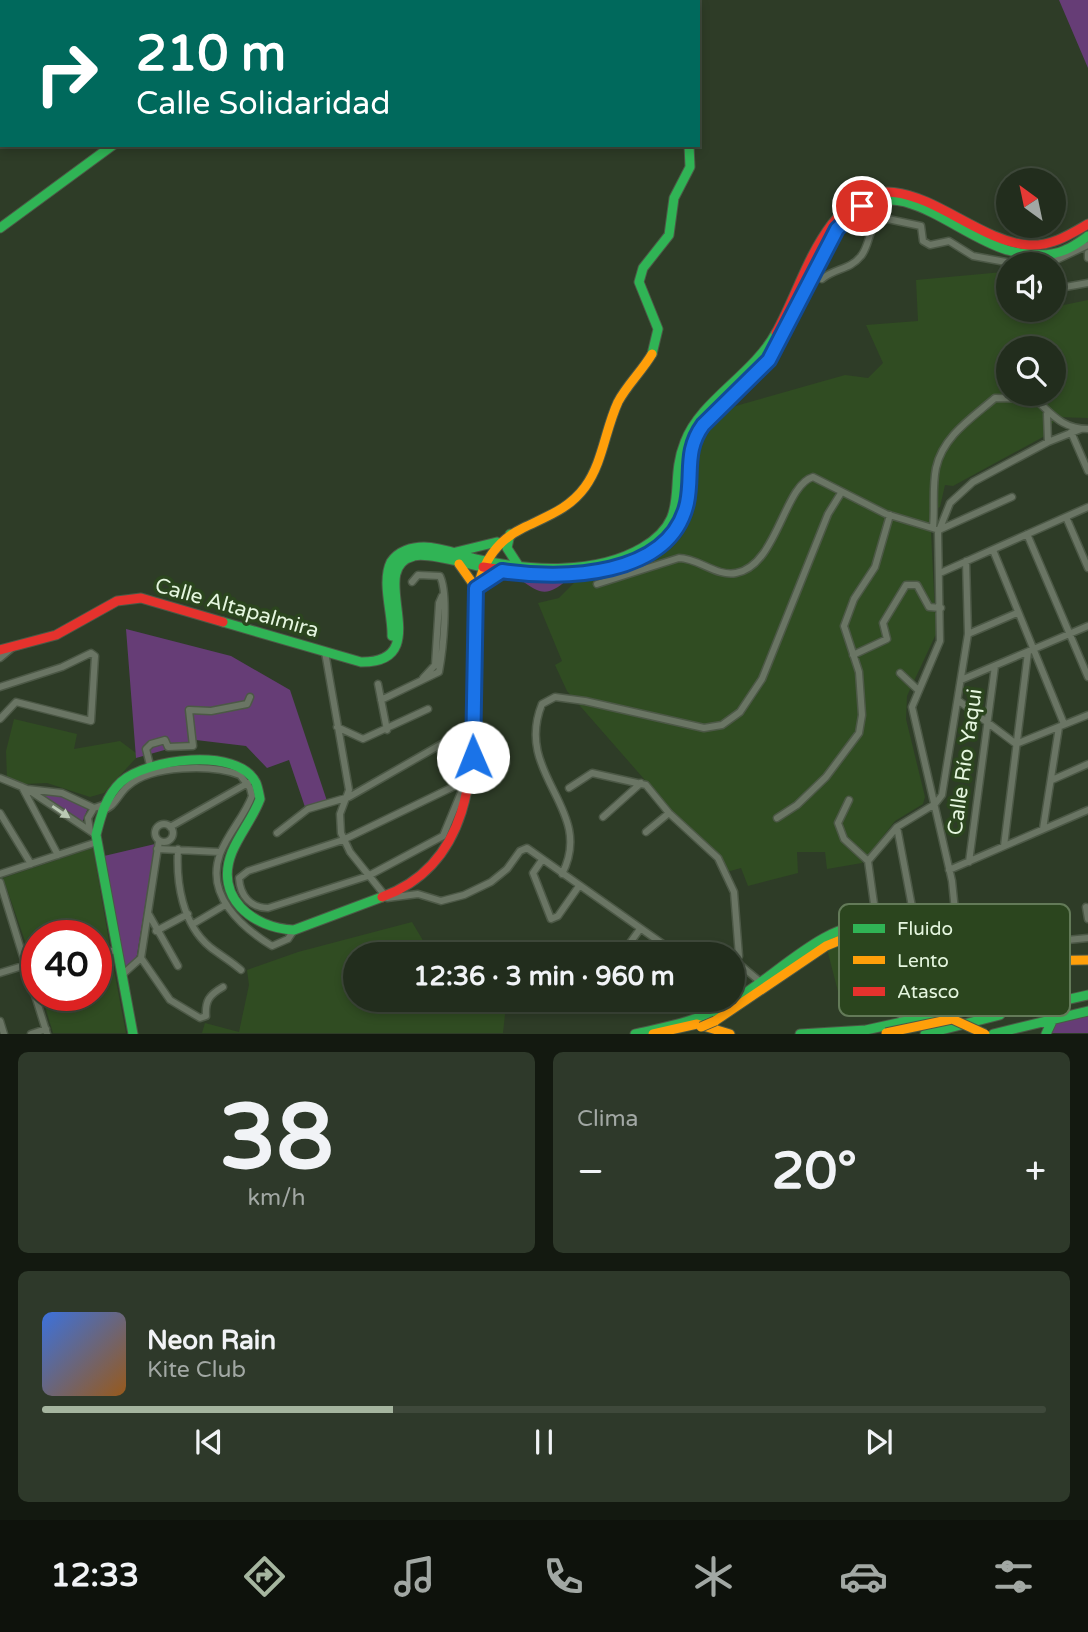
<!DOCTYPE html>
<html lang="es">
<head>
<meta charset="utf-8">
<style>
	body { margin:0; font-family:"Varela Round",sans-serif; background:#2e392a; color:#f1f3f6; height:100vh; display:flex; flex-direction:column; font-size:26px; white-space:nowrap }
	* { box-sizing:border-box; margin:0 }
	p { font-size:23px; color:#a2a8a4 }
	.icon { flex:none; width:38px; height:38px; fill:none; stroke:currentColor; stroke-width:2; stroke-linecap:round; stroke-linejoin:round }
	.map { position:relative; height:1034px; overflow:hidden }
	.drawer { display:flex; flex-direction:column; gap:18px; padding:18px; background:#131910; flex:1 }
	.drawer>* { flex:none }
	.banner { position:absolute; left:0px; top:0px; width:700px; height:147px; box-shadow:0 4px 10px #0003,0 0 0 2px #3f493b; background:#00695c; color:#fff; overflow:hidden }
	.needle { width:46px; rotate:327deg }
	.controls { position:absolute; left:996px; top:168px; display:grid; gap:14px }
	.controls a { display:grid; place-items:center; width:70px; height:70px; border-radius:50%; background:#222d1d; box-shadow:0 4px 10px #0003,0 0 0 2px #3f493b; font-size:35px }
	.speed { position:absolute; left:21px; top:920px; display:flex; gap:14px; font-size:35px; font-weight:700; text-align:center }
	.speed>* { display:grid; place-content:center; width:91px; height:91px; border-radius:50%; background:#222d1d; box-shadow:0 4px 10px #0003,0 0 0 2px #3f493b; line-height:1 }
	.speed .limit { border:10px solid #d22; background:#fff; color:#111 }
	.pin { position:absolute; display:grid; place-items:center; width:60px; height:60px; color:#fff; margin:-30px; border:4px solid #fff; border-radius:50%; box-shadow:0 2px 7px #0007 }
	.me { position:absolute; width:77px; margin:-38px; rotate:359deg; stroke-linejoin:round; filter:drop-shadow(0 0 5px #0008) }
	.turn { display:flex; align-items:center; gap:24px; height:147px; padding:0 21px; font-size:32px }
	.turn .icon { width:91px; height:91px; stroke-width:2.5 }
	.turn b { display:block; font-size:49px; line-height:60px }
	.big { font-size:52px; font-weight:700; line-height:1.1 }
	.drawer .tile { flex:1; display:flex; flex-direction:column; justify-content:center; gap:10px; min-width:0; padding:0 24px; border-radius:10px; background:#2e392a }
	.drawer .dial { align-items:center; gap:0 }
	.dial b { font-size:91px; line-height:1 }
	.song { display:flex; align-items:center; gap:21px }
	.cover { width:84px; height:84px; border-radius:10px; background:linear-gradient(135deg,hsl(220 70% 55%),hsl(30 70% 35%)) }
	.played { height:7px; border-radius:4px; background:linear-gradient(90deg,#a5b59f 35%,#3f493b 35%) }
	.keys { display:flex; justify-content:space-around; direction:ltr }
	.heat { display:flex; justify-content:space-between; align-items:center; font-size:38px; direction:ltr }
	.drawer .tiles { flex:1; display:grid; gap:18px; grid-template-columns:1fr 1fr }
	.tile:last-child { grid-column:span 2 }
	.trip { position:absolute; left:343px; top:942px; width:402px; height:70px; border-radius:35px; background:#222d1d; box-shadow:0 4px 10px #0003,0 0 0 2px #3f493b; font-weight:700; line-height:70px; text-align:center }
	.tabs { display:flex; height:112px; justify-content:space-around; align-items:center; background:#0e120c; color:#a2a8a4 }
	.tabs .icon { width:49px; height:49px }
	.tabs .selected { color:#a5b59f }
	.tabs b { font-size:32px; color:#f1f3f6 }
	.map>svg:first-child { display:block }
	.built { fill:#304c22; fill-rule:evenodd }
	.green { fill:#663d76 }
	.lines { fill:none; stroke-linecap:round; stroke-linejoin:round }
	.street-casing { stroke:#4c5846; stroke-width:9 }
	.fast-casing { stroke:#4c5846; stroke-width:11 }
	.slow-casing { stroke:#4c5846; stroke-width:11 }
	.jam-casing { stroke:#4c5846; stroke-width:11 }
	.street { stroke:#6a7564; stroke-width:6 }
	.fast { stroke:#30b455; stroke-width:9 }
	.slow { stroke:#ff9f0a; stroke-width:9 }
	.jam { stroke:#e5322d; stroke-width:9 }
	.slow-bridge-casing { stroke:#4c5846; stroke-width:11; stroke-linecap:butt }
	.slow-bridge { stroke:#ff9f0a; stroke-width:9 }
	.oneway { fill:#bac9b4 }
	.route-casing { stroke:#114b97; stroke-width:18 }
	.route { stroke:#1a73e8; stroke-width:12 }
	.labels { text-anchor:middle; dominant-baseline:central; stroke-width:7; stroke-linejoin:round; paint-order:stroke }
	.street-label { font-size:21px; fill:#e5f6df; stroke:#2b451e }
	.key { fill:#2b451e; stroke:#637a58; stroke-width:2 }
	.key-label { font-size:19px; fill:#e5f6df }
</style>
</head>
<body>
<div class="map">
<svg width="1088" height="1034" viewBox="0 0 1088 1034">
	<rect width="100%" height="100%" fill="#2e3c27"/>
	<!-- built -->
	<path class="built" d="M1003,272L1008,314L1054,310V307L1088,300V418L1057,417L1043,437L953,486L945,485L940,507L930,512L936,634L907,696L906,719L925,797L923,804L895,821L862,863L827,869L825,852H797L798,873L748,886L741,868L727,872L720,858L672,811L567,691L555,665L562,661L538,603L559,598L581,576L663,548L680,533L689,514L693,453L698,436L725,409L845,375L868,378L883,363L866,325L918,321L916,280ZM1008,348H1054V394H1008Z
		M14,719L77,734L74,749L120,741L136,753V758L104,793L90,797L47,783L25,784L7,778L6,751Z
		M93,848L110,947L96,950V936H37V960L32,961L3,878Z
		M412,922L431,954H355V999H436L506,1005L503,1033H202L205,1023L239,1032L249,985L247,970L298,952Z
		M906,935L911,937L909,943L890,968L887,985L842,1007L827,949L849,940Z
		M111,955L126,1033H53L42,996H96V958Z"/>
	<!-- green -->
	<path class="green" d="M1059,0H1088V68Z
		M521,580L550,583L567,580C548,596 541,595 521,580Z
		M126,629L231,656L290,690L327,801L305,807L289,760L267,768L246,746L196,740V748L168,749L136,758Z
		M36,793L61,796L88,808L82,823Z
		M155,844L137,955L134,963L125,968L104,856Z
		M1088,1013V1033H1048L1053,1025Z"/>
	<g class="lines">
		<defs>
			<path id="street" d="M1088,253V258
				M1032,264L1054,261L1088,245
				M822,279C835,268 850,270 861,256C871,244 867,226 883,218L921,226L923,241L930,245L949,241L973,256L1017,264
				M1054,289L1088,283
				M1047,414L1048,442
				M1071,432L1088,471
				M1066,517L1088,568
				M933,528C935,508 932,488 936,468C943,436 972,418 995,398L1035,399C1052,414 1062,429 1088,429
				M1027,534L1088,677
				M993,550L1064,724
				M940,573L1088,507
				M597,584L679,558C698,558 717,577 736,573C777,566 784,485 813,477L886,514L939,530L1012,497
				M968,634L1017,613
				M325,652L349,790L340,814L341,833L350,852L387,898L418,894L441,901L464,895L491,882L507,869L520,851L527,848L677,954
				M853,655L887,639L883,623L906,585H917L929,607L941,608
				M0,658L12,648
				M900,673L917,689
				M423,678L435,665L439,603L442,596
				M961,680L1088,626
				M378,684L387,730
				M0,687L62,667L91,653L95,656L91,721L16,702L0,719
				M381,700L439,672C443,650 449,595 440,576L418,575L412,582
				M959,701L1016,744L1088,715
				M337,727L363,739L428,709
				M150,765L146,749L151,744L165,740L168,747L193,746L189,710L211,711L247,704L250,697
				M0,778L27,789L96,835
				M1052,780L1088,764
				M459,784L463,788L443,836L368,876L268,908C251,908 240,896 239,878L248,871L343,840Z
				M22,787L58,855
				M569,788L592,773L646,785L669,813L718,858L734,892L739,956
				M27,789L62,793L94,808L103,805
				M849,800L838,823L844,839L868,861
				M101,811C116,807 117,795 128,786C151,765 212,764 240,775L250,788L252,796C244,817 228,833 220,854C205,895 241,927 272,946L288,939L294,930
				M0,813L31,864
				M603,817L641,783
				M777,818L797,805L826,777L859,733L862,715L859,672L844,626L854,599L875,567L890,515
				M155 833a9 9 0 1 1 18 0a9 9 0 1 1-18 0Z
				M170,827L248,783
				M897,827L913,912
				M1043,829L1059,727
				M90,831L88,818L94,808
				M646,832L669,813
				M277,833L308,809L349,797L447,741
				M159,841L141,958L170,1000L200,1018L206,1016C205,1001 209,995 223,987
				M1004,846L1028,652
				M157,849L220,852
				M178,849C176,882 182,924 210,947C220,955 231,961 241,970
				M542,860L533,873L551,919L558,916L579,886
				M868,861L897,827L935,804L942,795L968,634L966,561
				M868,861L876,918
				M969,862L995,666
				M949,870L1088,810
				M0,874L97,842
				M562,874C596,809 513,775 542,704L555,697L585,701L704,728L722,725L740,712L762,679L828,514L841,493
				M0,882L47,1034
				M1086,907L1088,919
				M148,913L178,966
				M876,915L913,912L956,921
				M193,924L225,905
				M156,931L188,914
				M948,935L956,921L952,881L912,707L940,641L938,533L950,503L973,482L1048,442L1081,429
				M1001,953L1005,935L1047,942L1088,938
				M96,954L117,950
				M622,954L640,929
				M733,959L763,984
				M0,973L26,965
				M122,975L141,958
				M0,1021L4,1034
				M903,1021C883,968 897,974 925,933
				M31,1034L46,1029"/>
			<path id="fast" d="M0,228L113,145
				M803,294C820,253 850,188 905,202C941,212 972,239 1007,250C1026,255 1047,258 1065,250C1073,247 1081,241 1088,236
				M652,354L658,329L639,282L643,268L669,235L674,198L690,167L689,145
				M510,534L507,548L518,565
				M456,552L497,542
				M223,622L361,662C439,663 363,568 414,556C429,552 466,564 483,567
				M392,636C393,615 381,582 391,562C398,551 412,547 424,547C443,547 461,556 480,560C530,571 596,575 642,548C693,518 667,486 685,442C700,401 753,375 776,333
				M1016,1011L1088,995
				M133,1034L96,835C101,815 106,796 121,782C146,759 238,746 256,783C258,788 259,794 260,799C253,818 240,833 232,852C214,897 252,928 294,930L382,897
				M635,1034C665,1027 695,1022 722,1007C759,988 788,958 824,938C872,911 939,922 984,948
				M800,1034L866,1030L952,1011L1020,1010
				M925,1034L1000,1015
				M993,1034L1088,1011
				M1046,1034L1053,1019"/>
			<path id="slow" d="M523,0L524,2
				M459,564L476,588L500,572
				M475,674C475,619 465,556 523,528C547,516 569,509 585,487C603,462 605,430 618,402C627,385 642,371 652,354
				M956,921L973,938
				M715,1021L826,946L853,935L920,932L1027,961L1088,960
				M653,1034L697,1024L730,1034"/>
			<path id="jam" d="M220,0L223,2
				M776,333C796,297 807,257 832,224C893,143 962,241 1029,245C1052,246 1069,235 1088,224
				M483,567C548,577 666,586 687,503C694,476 683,452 701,427C718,404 744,389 763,368C781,347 792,319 803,294
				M0,650L56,635L117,601L141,598L223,622
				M382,897C478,862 473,758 475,674"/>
		</defs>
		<!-- street casing -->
		<use href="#street" class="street-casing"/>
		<!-- fast casing -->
		<use href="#fast" class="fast-casing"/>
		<!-- slow casing -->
		<use href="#slow" class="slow-casing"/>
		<!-- jam casing -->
		<use href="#jam" class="jam-casing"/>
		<!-- street -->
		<use href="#street" class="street"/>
		<!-- fast -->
		<use href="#fast" class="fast"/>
		<!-- slow -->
		<use href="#slow" class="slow"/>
		<!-- jam -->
		<use href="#jam" class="jam"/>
		<defs>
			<path id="slow-bridge" d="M701,1027L715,1021
				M886,1033L952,1019L985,1034"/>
		</defs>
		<!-- slow-bridge casing -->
		<use href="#slow-bridge" class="slow-bridge-casing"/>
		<!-- slow-bridge -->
		<use href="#slow-bridge" class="slow-bridge"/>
	</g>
	<!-- one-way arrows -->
	<defs><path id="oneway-solid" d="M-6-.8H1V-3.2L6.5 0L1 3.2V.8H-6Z" transform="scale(1.75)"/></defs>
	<use class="oneway" href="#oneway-solid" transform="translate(61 812) rotate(34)"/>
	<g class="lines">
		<defs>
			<path id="route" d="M473,757L476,588L502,571C562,580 670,578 687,503C693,474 684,451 703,425L769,360L837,229L862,206"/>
		</defs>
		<!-- route casing -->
		<use href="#route" class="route-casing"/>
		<!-- route -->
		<use href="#route" class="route"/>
	</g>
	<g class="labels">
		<!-- street labels -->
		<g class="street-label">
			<text transform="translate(237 608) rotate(16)">Calle Altapalmira</text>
			<text transform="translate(965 762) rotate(-82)">Calle Río Yaqui</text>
		</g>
	</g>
	<!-- legend -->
	<rect x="839" y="904" width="231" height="112" rx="10" class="key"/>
	<rect x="853" y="924" width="32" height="9" fill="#30b455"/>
	<rect x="853" y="956" width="32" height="8" fill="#ff9f0a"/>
	<rect x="853" y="987" width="32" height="9" fill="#e5322d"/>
	<g class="key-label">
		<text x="897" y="935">Fluido</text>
		<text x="897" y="967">Lento</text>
		<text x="897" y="998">Atasco</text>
	</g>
</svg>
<div class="controls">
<a><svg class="needle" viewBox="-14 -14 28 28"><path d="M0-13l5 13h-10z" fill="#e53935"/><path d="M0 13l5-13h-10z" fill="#a2a8a4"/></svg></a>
<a><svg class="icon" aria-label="sound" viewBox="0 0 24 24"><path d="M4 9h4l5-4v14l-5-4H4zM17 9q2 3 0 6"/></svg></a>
<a><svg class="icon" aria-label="search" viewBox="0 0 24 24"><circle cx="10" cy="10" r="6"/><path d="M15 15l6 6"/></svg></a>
</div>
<div class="speed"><div class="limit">40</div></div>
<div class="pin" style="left:862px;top:206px;background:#d93025"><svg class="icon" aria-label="arrive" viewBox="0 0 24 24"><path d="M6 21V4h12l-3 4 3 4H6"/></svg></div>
<svg class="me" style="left:473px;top:757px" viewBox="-20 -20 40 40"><circle r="19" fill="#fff"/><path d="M0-13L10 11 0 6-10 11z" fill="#1a73e8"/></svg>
<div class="trip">12:36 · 3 min · 960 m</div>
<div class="banner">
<div class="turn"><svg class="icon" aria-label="right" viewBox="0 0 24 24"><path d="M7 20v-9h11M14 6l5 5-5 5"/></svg><div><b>210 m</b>Calle Solidaridad</div></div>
</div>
</div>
<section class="drawer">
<div class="tiles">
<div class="tile dial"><b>38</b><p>km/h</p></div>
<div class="tile"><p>Clima</p>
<div class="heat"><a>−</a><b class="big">20°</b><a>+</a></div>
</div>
<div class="tile">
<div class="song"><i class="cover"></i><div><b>Neon Rain</b><p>Kite Club</p></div></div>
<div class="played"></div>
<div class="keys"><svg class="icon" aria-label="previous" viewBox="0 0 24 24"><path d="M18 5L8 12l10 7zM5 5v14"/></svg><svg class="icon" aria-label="pause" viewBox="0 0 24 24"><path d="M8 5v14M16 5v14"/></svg><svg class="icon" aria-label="next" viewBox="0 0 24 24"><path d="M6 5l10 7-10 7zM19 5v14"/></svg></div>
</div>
</div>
</section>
<nav class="tabs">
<b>12:33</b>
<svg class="icon selected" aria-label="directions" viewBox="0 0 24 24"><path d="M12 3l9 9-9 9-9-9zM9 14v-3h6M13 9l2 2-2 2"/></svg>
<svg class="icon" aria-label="music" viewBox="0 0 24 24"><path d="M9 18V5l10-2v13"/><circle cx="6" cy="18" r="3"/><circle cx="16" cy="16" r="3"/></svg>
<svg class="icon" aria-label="phone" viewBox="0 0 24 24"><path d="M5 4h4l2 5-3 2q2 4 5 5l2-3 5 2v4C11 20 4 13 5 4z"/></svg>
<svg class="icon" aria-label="climate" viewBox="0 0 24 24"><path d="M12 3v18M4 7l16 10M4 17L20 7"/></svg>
<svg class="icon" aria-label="car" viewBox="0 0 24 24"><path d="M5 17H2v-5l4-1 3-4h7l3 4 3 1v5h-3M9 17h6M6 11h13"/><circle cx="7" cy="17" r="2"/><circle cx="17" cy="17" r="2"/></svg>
<svg class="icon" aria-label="filters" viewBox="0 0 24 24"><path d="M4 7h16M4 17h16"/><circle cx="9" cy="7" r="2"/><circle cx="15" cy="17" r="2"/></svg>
</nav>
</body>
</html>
